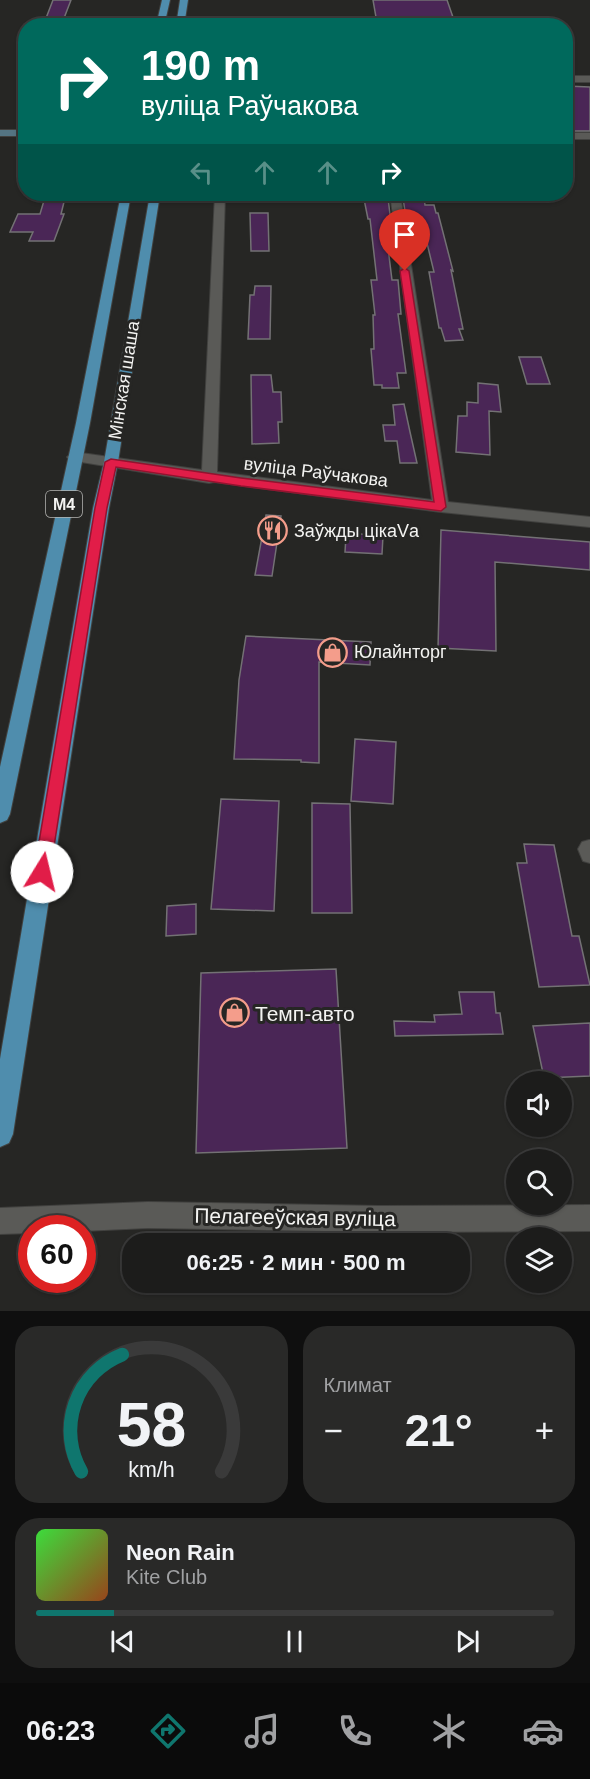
<!DOCTYPE html>
<html lang="ru">
<head>
<meta charset="utf-8">
<style>
	body { margin:0; font-family:Arial,sans-serif; background:#292928; color:#f1f3f6; height:100vh; display:flex; flex-direction:column; font-size:22px; white-space:nowrap }
	* { box-sizing:border-box; margin:0 }
	p { font-size:20px; color:#a0a1a3 }
	.icon { flex:none; width:33px; height:33px; fill:none; stroke:currentColor; stroke-width:2; stroke-linecap:round; stroke-linejoin:round }
	.map { position:relative; height:1311px; overflow:hidden }
	.drawer { display:flex; flex-direction:column; gap:15px; padding:15px; background:#0f0f0f; flex:1 }
	.drawer>* { flex:none }
	.hud { position:absolute; left:18px; top:18px; width:555px; height:183px; border-radius:24px; box-shadow:0 2px 4px #0004,0 0 0 2px #3a3a3a; background:#00695c; color:#fff; overflow:hidden }
	.controls { position:absolute; left:506px; top:1071px; display:grid; gap:12px }
	.controls a { display:grid; place-items:center; width:66px; height:66px; border-radius:50%; background:#1c1c1b; box-shadow:0 2px 4px #0004,0 0 0 2px #3a3a3a; font-size:30px }
	.speed { position:absolute; left:18px; top:1215px; display:flex; gap:12px; font-size:30px; font-weight:700; text-align:center }
	.speed>* { display:grid; place-content:center; width:78px; height:78px; border-radius:50%; background:#1c1c1b; box-shadow:0 2px 4px #0004,0 0 0 2px #3a3a3a; line-height:1 }
	.speed .limit { border:9px solid #d22; background:#fff; color:#111 }
	.pin { position:absolute; display:grid; place-items:center; width:51px; height:51px; color:#fff; margin:-62px -26px; border-radius:50% 50% 50% 0; rotate:-45deg; box-shadow:0 0 6px #0007 }
	.pin .icon { rotate:45deg }
	.me { position:absolute; width:66px; margin:-33px; rotate:9deg; stroke-linejoin:round; filter:drop-shadow(0 0 4px #0008) }
	.turn { display:flex; align-items:center; gap:21px; height:126px; padding:0 24px; font-size:27px }
	.turn .icon { width:78px; height:78px; stroke-width:2.5 }
	.turn b { display:block; font-size:42px; line-height:51px }
	.lanes { display:flex; align-items:center; height:57px; padding:0 24px; background:#0003; justify-content:center; gap:30px; direction:ltr }
	.lanes .off { opacity:.35 }
	.big { font-size:45px; font-weight:700; line-height:1.1 }
	.drawer .card { flex:1; display:flex; flex-direction:column; justify-content:center; gap:9px; min-width:0; padding:0 21px; border-radius:24px; background:#292928 }
	.drawer .dial { align-items:center; gap:0 }
	.dial svg { height:156px; overflow:visible; fill:none; stroke:#3a3a3a; stroke-width:7; stroke-linecap:round; text-anchor:middle }
	.dial text { fill:#f1f3f6; stroke:none }
	.song { display:flex; align-items:center; gap:18px }
	.cover { width:72px; height:72px; border-radius:9px; background:linear-gradient(135deg,hsl(120 70% 55%),hsl(20 70% 35%)) }
	.played { height:6px; border-radius:3px; background:linear-gradient(90deg,#0f766e 15%,#3a3a3a 15%) }
	.keys { display:flex; justify-content:space-around; direction:ltr }
	.heat { display:flex; justify-content:space-between; align-items:center; font-size:33px; direction:ltr }
	.drawer .tiles { flex:1; display:grid; gap:15px; grid-template-columns:1fr 1fr }
	.card:last-child { grid-column:span 2 }
	.trip { position:absolute; left:122px; top:1233px; width:348px; height:60px; border-radius:24px; background:#1c1c1b; box-shadow:0 2px 4px #0004,0 0 0 2px #3a3a3a; font-weight:700; line-height:60px; text-align:center }
	.dock { display:flex; height:96px; justify-content:space-around; align-items:center; background:#0b0b0b; color:#a0a1a3 }
	.dock .icon { width:42px; height:42px }
	.dock .selected { color:#0f766e }
	.dock b { font-size:27px; color:#f1f3f6 }
	.map>svg:first-child { display:block }
	.building { fill:#4a2656; stroke:#737174; stroke-width:1.5 }
	.lines { fill:none; stroke-linecap:round; stroke-linejoin:round }
	.street-casing { stroke:#41413f; stroke-width:2 }
	.secondary-casing { stroke:#41413f; stroke-width:2 }
	.primary-casing { stroke:#41413f; stroke-width:2 }
	.street { fill:#5a5a57; fill-rule:evenodd }
	.secondary { fill:#547482; fill-rule:evenodd }
	.primary { fill:#4f8dad; fill-rule:evenodd }
	.route { fill:#e11d48; stroke:#92132f; stroke-width:1.5 }
	.labels { text-anchor:middle; dominant-baseline:central; stroke-width:6; stroke-linejoin:round; paint-order:stroke }
	.shield { fill:#262624; stroke:#b6b6b4; stroke-width:1.5 }
	.shield-label { font-size:16px; font-weight:bold; fill:#f3f3f1 }
	.street-label { font-size:18px; fill:#f3f3f1; stroke:#262624 }
	.poi-label { font-size:18px; fill:#f3f3f1; stroke:#262624; text-anchor:start }
	.near-poi-label { font-size:21px; fill:#f3f3f1; stroke:#262624; text-anchor:start }
	.near-street-label { font-size:21px; fill:#f3f3f1; stroke:#262624 }
</style>
</head>
<body>
<div class="map">
<svg width="590" height="1311" viewBox="0 0 590 1311">
	<rect width="100%" height="100%" fill="#262624"/>
	<!-- building -->
	<path class="building" d="M53,0H71L61,26H43Z
		M373,0H447L455,23H377Z
		M566,86L590,87V131H566Z
		M46,194H66L61,214H64L54,241H29L33,232H10L18,214H40Z
		M388,198L393,239H391L392,248H388L392,280H398L401,314H398L406,373H397L399,388H382V385H374L371,349H374L373,315H375L371,280H377L370,219H368L364,199Z
		M403,198H424L425,205H434L436,213H438L453,271L451,270L463,329H459L463,340L445,341L441,328H439L429,272H434L426,239H417L414,223L407,224Z
		M250,213H268L269,251H251Z
		M255,286H271L270,339H248L250,295H254Z
		M519,357H541L550,384H527Z
		M251,375H271L273,392H281L282,422H278L279,443L252,444Z
		M478,383L498,385L501,412L489,411L490,455L456,452L458,416H467V402L478,403Z
		M404,404L410,432L417,463H400L397,441H385L383,425H395L393,405Z
		M266,515L281,516L272,576L255,575Z
		M441,530L590,542V570L495,562L496,651L438,648Z
		M349,533L383,536L382,554L345,552L346,536Z
		M246,636L371,642L370,665L319,662V763L301,762V760L234,759L239,680Z
		M355,739L396,742L393,804L351,801Z
		M221,799L279,801L274,911L211,909Z
		M312,803L350,804L352,913H312Z
		M524,844L554,845L572,936H579L590,985L539,987L517,863H527Z
		M196,904V934L166,936L167,906Z
		M336,969L347,1148L196,1153L201,973Z
		M459,992H494L496,1013H500L503,1034L395,1036L394,1021L435,1022L434,1015L462,1014Z
		M590,1023V1076L544,1078L533,1026Z"/>
	<g class="lines">
		<defs>
			<path id="street" d="M566,76H590V82H566Z
				M566,133H590V139H566Z
				M215,194H225L217,472L432,500L390,194H400L448,502L590,517V527L441,512L214,482L209,483L69,460L67,457L74,452L202,470Z
				M589,840H590V863L583,861L578,849L582,842Z
				M148,1202L379,1206L590,1205V1231L379,1232L148,1228L82,1231V1228H32V1233L0,1234V1208Z"/>
			<path id="secondary" d="M0,130H26V136H0Z"/>
			<path id="primary" d="M162,0H170L164,26H156Z
				M180,0H188L184,26H176Z
				M121,194H131L90,423L10,814L7,820L0,823V767L76,423Z
				M150,194H160L118,462L109,508L13,1134L9,1143L0,1147V1059L93,508L104,462Z"/>
		</defs>
		<!-- street casing -->
		<use href="#street" class="street-casing"/>
		<!-- secondary casing -->
		<use href="#secondary" class="secondary-casing"/>
		<!-- primary casing -->
		<use href="#primary" class="primary-casing"/>
		<!-- street -->
		<use href="#street" class="street"/>
		<!-- secondary -->
		<use href="#secondary" class="secondary"/>
		<!-- primary -->
		<use href="#primary" class="primary"/>
	</g>
	<!-- route -->
	<path class="route" d="M405,268L409,271L446,507L441,511L241,486L116,467L107,508L50,872L48,878L42,880L36,878L34,872L95,508L105,462L111,459L241,478L434,502L400,271Z"/>
	<!-- icons -->
	<defs>
		<symbol id="restaurant-ring" viewBox="-11 -11 22 22"><circle r="9.5" fill="#262624" stroke="#f49d8b" stroke-width="1.5"/><path d="M-5-6h1v4h1v-4h1v4h1v-4h1v5L-1.5 .5V6h-2V.5L-5-1ZM5-6V6H3V1.5H1.5Q1.5-4 5-6Z" fill="#f49d8b"/></symbol>
		<symbol id="shop-ring" viewBox="-11 -11 22 22"><circle r="9.5" fill="#262624" stroke="#f49d8b" stroke-width="1.5"/><path d="M-5-2.5h2.3a2.7 3.5 0 0 1 5.4 0H5L5.5 6h-11ZM-1.5-2.5h3a1.5 2.3 0 0 0-3 0Z" fill="#f49d8b"/></symbol>
	</defs>
	<g fill-rule="evenodd">
		<use href="#restaurant-ring" x="256" y="514" width="33" height="33"/>
		<use href="#shop-ring" x="316" y="636" width="33" height="33"/>
		<use href="#shop-ring" x="218" y="996" width="33" height="33"/>
	</g>
	<g class="labels">
		<!-- shield labels -->
		<rect class="shield" x="46" y="491" width="36" height="26" rx="4.5"/>
		<g class="shield-label">
			<text x="64" y="504">М4</text>
		</g>
		<!-- street labels -->
		<g class="street-label">
			<text transform="translate(124 380) rotate(-81)">Мінская шаша</text>
			<text transform="translate(316 472) rotate(7)">вуліца Раўчакова</text>
		</g>
		<!-- poi labels -->
		<g class="poi-label">
			<text x="294" y="531">Заўжды цікаVа</text>
			<text x="354" y="652">Юлайнторг</text>
		</g>
		<!-- near-poi labels -->
		<g class="near-poi-label">
			<text x="255" y="1013">Темп-авто</text>
		</g>
		<!-- near-street labels -->
		<g class="near-street-label">
			<text transform="translate(295 1217) rotate(1)">Пелагееўская вуліца</text>
		</g>
	</g>
</svg>
<div class="controls">
<a><svg class="icon" aria-label="sound" viewBox="0 0 24 24"><path d="M4 9h4l5-4v14l-5-4H4zM17 9q2 3 0 6"/></svg></a>
<a><svg class="icon" aria-label="search" viewBox="0 0 24 24"><circle cx="10" cy="10" r="6"/><path d="M15 15l6 6"/></svg></a>
<a><svg class="icon" aria-label="layers" viewBox="0 0 24 24"><path d="M12 4l9 5-9 5-9-5zM3 14l9 5 9-5"/></svg></a>
</div>
<div class="speed"><div class="limit">60</div></div>
<div class="pin" style="left:405px;top:271px;background:#d93025"><svg class="icon" aria-label="arrive" viewBox="0 0 24 24"><path d="M6 21V4h12l-3 4 3 4H6"/></svg></div>
<svg class="me" style="left:42px;top:872px" viewBox="-20 -20 40 40"><circle r="19" fill="#fff"/><path d="M0-13L10 11 0 6-10 11z" fill="#e11d48"/></svg>
<div class="trip">06:25 · 2 мин · 500 m</div>
<div class="hud">
<div class="turn"><svg class="icon" aria-label="right" viewBox="0 0 24 24"><path d="M7 20v-9h11M14 6l5 5-5 5"/></svg><div><b>190 m</b>вуліца Раўчакова</div></div>
<div class="lanes"><svg class="icon off" aria-label="left" viewBox="0 0 24 24"><path d="M17 20v-9H6M10 6l-5 5 5 5"/></svg><svg class="icon off" aria-label="ahead" viewBox="0 0 24 24"><path d="M12 20V5M6 11l6-6 6 6"/></svg><svg class="icon off" aria-label="ahead" viewBox="0 0 24 24"><path d="M12 20V5M6 11l6-6 6 6"/></svg><svg class="icon" aria-label="right" viewBox="0 0 24 24"><path d="M7 20v-9h11M14 6l5 5-5 5"/></svg></div>
</div>
</div>
<section class="drawer">
<div class="tiles">
<div class="card dial"><svg viewBox="0 0 100 80">
<path d="M14 69A42 42 0 1 1 86 69"/>
<path d="M14 69A42 42 0 0 1 35 9" stroke="#0f766e"/>
<text x="50" y="56" font-size="32" font-weight="700">58</text>
<text x="50" y="72" font-size="11">km/h</text>
</svg></div>
<div class="card"><p>Климат</p>
<div class="heat"><a>−</a><b class="big">21°</b><a>+</a></div>
</div>
<div class="card">
<div class="song"><i class="cover"></i><div><b>Neon Rain</b><p>Kite Club</p></div></div>
<div class="played"></div>
<div class="keys"><svg class="icon" aria-label="previous" viewBox="0 0 24 24"><path d="M18 5L8 12l10 7zM5 5v14"/></svg><svg class="icon" aria-label="pause" viewBox="0 0 24 24"><path d="M8 5v14M16 5v14"/></svg><svg class="icon" aria-label="next" viewBox="0 0 24 24"><path d="M6 5l10 7-10 7zM19 5v14"/></svg></div>
</div>
</div>
</section>
<nav class="dock">
<b>06:23</b>
<svg class="icon selected" aria-label="directions" viewBox="0 0 24 24"><path d="M12 3l9 9-9 9-9-9zM9 14v-3h6M13 9l2 2-2 2"/></svg>
<svg class="icon" aria-label="music" viewBox="0 0 24 24"><path d="M9 18V5l10-2v13"/><circle cx="6" cy="18" r="3"/><circle cx="16" cy="16" r="3"/></svg>
<svg class="icon" aria-label="phone" viewBox="0 0 24 24"><path d="M5 4h4l2 5-3 2q2 4 5 5l2-3 5 2v4C11 20 4 13 5 4z"/></svg>
<svg class="icon" aria-label="climate" viewBox="0 0 24 24"><path d="M12 3v18M4 7l16 10M4 17L20 7"/></svg>
<svg class="icon" aria-label="car" viewBox="0 0 24 24"><path d="M5 17H2v-5l4-1 3-4h7l3 4 3 1v5h-3M9 17h6M6 11h13"/><circle cx="7" cy="17" r="2"/><circle cx="17" cy="17" r="2"/></svg>
</nav>
</body>
</html>
